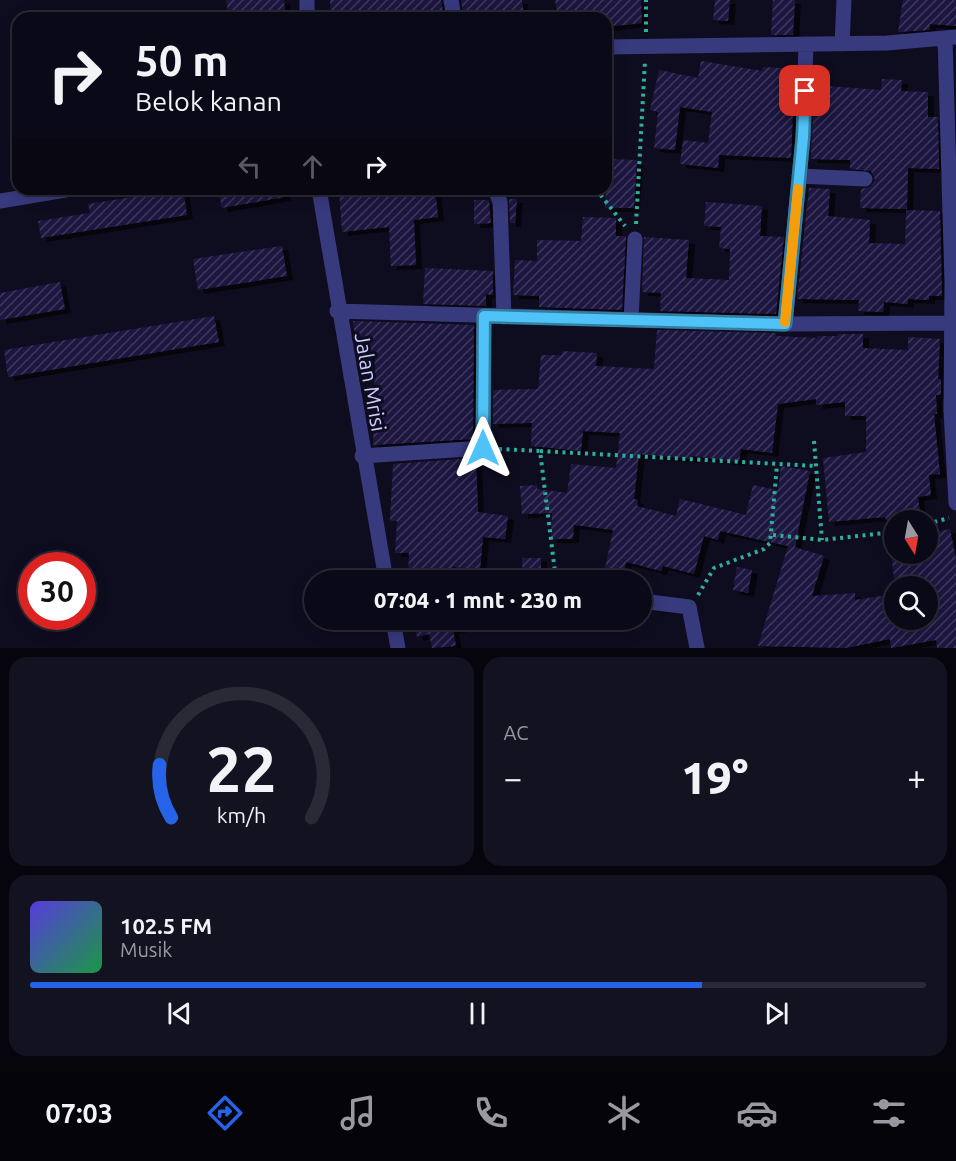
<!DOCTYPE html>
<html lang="id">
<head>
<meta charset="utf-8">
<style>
	body { margin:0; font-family:Ubuntu,sans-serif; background:#131220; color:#f1f3f6; height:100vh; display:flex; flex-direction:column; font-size:22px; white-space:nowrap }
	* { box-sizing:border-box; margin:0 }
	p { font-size:20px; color:#999aa1 }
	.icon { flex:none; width:33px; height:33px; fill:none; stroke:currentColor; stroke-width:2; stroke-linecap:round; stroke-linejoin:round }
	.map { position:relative; height:648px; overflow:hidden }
	.panel { display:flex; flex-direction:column; gap:9px; padding:9px; background:#06050d; flex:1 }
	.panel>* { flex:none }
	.guide { position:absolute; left:12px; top:12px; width:600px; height:183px; border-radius:18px; box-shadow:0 3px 15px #0003,0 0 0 2px #2a2a36; background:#0a0917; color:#f1f3f6; overflow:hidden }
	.needle { width:39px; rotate:169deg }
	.controls { position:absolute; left:884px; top:510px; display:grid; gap:12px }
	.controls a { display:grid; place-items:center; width:54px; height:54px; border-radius:50%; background:#0a0917; box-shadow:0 3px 15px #0003,0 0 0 2px #2a2a36; font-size:30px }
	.speed { position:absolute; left:18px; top:552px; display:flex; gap:12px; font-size:30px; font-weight:700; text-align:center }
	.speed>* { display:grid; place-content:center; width:78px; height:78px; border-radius:50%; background:#0a0917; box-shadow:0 3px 15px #0003,0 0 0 2px #2a2a36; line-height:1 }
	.speed .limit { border:9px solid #d22; background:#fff; color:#111 }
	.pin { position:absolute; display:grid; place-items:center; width:51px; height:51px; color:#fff; margin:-26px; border-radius:12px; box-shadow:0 3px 9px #0006 }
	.me { position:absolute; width:66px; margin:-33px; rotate:0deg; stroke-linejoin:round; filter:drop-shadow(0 0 4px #0008) }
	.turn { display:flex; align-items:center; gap:21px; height:126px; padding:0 24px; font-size:27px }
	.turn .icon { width:78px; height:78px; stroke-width:2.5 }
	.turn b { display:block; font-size:42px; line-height:51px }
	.lanes { display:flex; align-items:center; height:57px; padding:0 24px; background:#0003; justify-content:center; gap:30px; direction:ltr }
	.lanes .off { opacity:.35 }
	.big { font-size:45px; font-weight:800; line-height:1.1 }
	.panel .widget { flex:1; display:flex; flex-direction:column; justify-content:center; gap:9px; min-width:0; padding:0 21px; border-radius:18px; background:#131220 }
	.panel .dial { align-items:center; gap:0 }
	.dial svg { height:156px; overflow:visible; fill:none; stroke:#2a2a36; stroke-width:7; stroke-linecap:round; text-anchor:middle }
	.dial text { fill:#f1f3f6; stroke:none }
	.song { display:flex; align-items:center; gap:18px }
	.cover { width:72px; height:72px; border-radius:9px; background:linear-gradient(135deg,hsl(250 70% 55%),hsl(140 70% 35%)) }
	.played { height:6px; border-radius:3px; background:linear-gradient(90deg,#2563eb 75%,#2a2a36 75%) }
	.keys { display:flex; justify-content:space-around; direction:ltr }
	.heat { display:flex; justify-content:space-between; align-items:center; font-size:33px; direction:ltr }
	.panel .tiles { flex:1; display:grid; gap:9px; grid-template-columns:1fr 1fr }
	.widget:last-child { grid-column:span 2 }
	.trip { position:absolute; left:304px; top:570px; width:348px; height:60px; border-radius:30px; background:#0a0917; box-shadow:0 3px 15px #0003,0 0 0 2px #2a2a36; font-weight:800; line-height:60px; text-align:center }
	.tab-bar { display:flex; height:96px; justify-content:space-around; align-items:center; background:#040409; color:#999aa1 }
	.tab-bar .icon { width:42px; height:42px }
	.tab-bar .on { color:#2563eb }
	.tab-bar b { font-size:27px; color:#f1f3f6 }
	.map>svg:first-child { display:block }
	.building { fill:url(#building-hatch); filter:url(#shadow) }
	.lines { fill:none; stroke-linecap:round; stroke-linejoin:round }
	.path { stroke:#2eaf9e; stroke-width:4; stroke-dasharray:3 4.5; stroke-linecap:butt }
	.minor { stroke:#383a7e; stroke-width:15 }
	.route-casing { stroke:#337fa1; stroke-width:15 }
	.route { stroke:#4fc3f7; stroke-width:10 }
	.slow { stroke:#f59e0b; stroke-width:10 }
	.labels { text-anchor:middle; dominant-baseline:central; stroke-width:6; stroke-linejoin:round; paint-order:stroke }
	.street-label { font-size:21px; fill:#cdcbff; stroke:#0e0c1f }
</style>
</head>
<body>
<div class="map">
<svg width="956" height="648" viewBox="0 0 956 648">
	<defs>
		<pattern id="building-hatch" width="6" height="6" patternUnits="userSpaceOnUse" patternTransform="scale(1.5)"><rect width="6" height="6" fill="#1e1940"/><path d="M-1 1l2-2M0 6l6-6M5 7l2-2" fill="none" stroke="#3e395d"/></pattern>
		<filter id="shadow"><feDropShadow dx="6" dy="4" stdDeviation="0" flood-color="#0009"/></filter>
	</defs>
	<rect width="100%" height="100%" fill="#0e0c1f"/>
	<!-- building -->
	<path class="building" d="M226,0H284L286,18H229Z
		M330,0H441L444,18H331Z
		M461,0H522L524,18H464Z
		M555,0H641L642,23L606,27V18H558Z
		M715,0H730L728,21L713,20Z
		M773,0H795L793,35H771Z
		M903,0H956V26L930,24L929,30L898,32Z
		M701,61L762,71L763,67L795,69L791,158L719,155L718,168L680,164L683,140L708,143L712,112L680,107L675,150L654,148L658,112L650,110L659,70L698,78Z
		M882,79L902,80L901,91L928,92V117H938L939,169L908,168L907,209L860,208L861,189L870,187L875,180L871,171L850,169V160L811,159L814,85L881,90Z
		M607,159L637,160L634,208H605Z
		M809,188L830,189L828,216L870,220L869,243L905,244L906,210L940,211L942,296H929V300L908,299V304L884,302L883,312L858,311L859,300L797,299Z
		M183,189L187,215L41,238L38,221L90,213L88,204Z
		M218,189H284L285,197L222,208Z
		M339,189H435L438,217L414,220L416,265L391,266L389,227L342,232Z
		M509,199H517L515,223H510Z
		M474,200H489L491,223L474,224Z
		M706,202L762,206L760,236L784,237L776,314L660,311L661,293L642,292L644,237L689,240L686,278L729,280L730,249L719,248L721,227L704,226Z
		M583,217L616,218V236H626L622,310L539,307V296L513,295L515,260L537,261V240L581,241Z
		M282,246L287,276L198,290L193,259Z
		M425,268L493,271V295L486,294V306L423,304Z
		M60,282L65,309L0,320V293Z
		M214,316L219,342L8,377L4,350Z
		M353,321L474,325L473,439L373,445L375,355H357Z
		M657,330L776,333V336L817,338V336H838V334H863V348L908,350V337L940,339L938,379H941V395H936L937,414H934L940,474L929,475L931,495L918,497L921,520H886L885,517L829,522L823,458L866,452V416H845V402L816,405V399L778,404L772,453L741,449L739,462L693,456V459L639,454L634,499L638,500L637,506L676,516L680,499L746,515L753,485L778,490L781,466L810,471L795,547L791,546L824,556L812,596L855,593V600L894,594V620H898L899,623L927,620V581L895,586L891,554H927V534L950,529L956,559V648H937L936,640L891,648L890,639L846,648L758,646L788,546L720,531L718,540L704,536L694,574L663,566L661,571L626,562L622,580H615L603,578L613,530L574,525L573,539H551L552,513L522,514L520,486L537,485V489L567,493L571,464L616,468L620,433L583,431L581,451L531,446L532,423L493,424V390L538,389L541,355H562V351L597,353L596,366L654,369Z
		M476,458L478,512L508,516L505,539L483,537L480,569L453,567V575H441V580H408L409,553H395L397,521H390L393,464Z
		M522,558H541V580H523Z
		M737,567L752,570L748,593L733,590Z
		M413,620H466L467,627L453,630L456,646L432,648L429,634L417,637Z"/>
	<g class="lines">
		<!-- path -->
		<path class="path" d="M646,32V0
			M596,189L625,226
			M636,224L645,61
			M814,441L822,540
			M499,449L540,451L556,580
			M540,451L816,466
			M927,524L949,518
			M773,535L822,540L894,532
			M698,595L714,568L764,549L770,543L777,465"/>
		<!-- minor -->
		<path class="minor" d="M451,0L454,18
			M307,18V0
			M945,38L952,283L951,410L956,503
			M842,44L844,0
			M606,47L887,43L956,37
			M799,176L865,179
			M319,189L386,580
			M495,189L500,202L504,317
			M0,201L71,189
			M337,311L785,324L950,323
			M631,320L635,239
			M785,324L803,137L806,44
			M362,456L483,448L484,316
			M642,601L689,607L697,648
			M393,620L398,648"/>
	</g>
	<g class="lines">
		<defs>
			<path id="route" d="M483,448L484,316L785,324L803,137L805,91"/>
		</defs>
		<!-- route casing -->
		<use href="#route" class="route-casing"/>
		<!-- route -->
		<use href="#route" class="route"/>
		<!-- slow -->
		<path class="slow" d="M785,322L798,189"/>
	</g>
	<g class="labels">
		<!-- street labels -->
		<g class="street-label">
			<text transform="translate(371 382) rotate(80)">Jalan Mrisi</text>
		</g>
	</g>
</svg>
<div class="controls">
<a><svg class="needle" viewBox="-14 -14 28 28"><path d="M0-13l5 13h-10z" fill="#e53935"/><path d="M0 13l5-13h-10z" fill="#999aa1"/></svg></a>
<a><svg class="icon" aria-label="search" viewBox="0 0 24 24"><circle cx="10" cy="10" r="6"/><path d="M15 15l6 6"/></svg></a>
</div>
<div class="speed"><div class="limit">30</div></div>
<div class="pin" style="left:805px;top:91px;background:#d93025"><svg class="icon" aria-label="arrive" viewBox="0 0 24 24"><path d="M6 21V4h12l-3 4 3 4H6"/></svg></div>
<svg class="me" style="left:483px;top:448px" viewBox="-20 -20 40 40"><path d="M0-17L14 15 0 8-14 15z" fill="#4fc3f7" stroke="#fff" stroke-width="4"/></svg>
<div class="trip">07:04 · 1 mnt · 230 m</div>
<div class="guide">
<div class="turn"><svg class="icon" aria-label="right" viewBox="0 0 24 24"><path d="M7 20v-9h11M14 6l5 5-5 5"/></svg><div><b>50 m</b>Belok kanan</div></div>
<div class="lanes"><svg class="icon off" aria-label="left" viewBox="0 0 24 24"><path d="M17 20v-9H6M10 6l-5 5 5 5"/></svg><svg class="icon off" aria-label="ahead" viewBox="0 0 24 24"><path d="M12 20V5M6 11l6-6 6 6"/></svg><svg class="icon" aria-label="right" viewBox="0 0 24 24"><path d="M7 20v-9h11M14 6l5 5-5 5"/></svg></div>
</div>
</div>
<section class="panel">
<div class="tiles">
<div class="widget dial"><svg viewBox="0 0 100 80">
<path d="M14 69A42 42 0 1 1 86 69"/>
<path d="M14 69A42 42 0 0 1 8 42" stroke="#2563eb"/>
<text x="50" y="56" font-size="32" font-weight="700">22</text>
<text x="50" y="72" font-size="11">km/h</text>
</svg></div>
<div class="widget"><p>AC</p>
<div class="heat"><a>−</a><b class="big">19°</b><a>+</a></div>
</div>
<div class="widget">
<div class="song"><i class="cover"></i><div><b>102.5 FM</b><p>Musik</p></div></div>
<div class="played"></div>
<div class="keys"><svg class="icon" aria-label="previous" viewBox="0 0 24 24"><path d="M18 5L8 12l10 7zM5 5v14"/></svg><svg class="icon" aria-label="pause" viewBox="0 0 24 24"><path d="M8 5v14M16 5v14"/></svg><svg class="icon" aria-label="next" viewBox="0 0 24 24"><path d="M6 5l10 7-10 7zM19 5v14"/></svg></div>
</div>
</div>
</section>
<nav class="tab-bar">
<b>07:03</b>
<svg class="icon on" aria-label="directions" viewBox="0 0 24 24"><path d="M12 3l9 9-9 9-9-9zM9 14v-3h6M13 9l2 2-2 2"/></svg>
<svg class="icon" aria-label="music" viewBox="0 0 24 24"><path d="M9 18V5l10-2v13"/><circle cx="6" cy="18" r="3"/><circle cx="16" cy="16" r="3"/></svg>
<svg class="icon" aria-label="phone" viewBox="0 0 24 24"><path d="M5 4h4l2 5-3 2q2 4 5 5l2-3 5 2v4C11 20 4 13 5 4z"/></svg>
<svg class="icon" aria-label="climate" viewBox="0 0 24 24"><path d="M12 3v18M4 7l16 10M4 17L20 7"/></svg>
<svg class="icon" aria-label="car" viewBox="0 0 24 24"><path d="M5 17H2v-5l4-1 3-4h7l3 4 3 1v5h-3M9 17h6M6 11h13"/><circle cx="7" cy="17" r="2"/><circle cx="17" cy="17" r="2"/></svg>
<svg class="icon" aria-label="filters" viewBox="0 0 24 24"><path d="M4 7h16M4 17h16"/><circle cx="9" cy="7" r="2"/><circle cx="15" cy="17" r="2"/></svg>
</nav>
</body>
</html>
